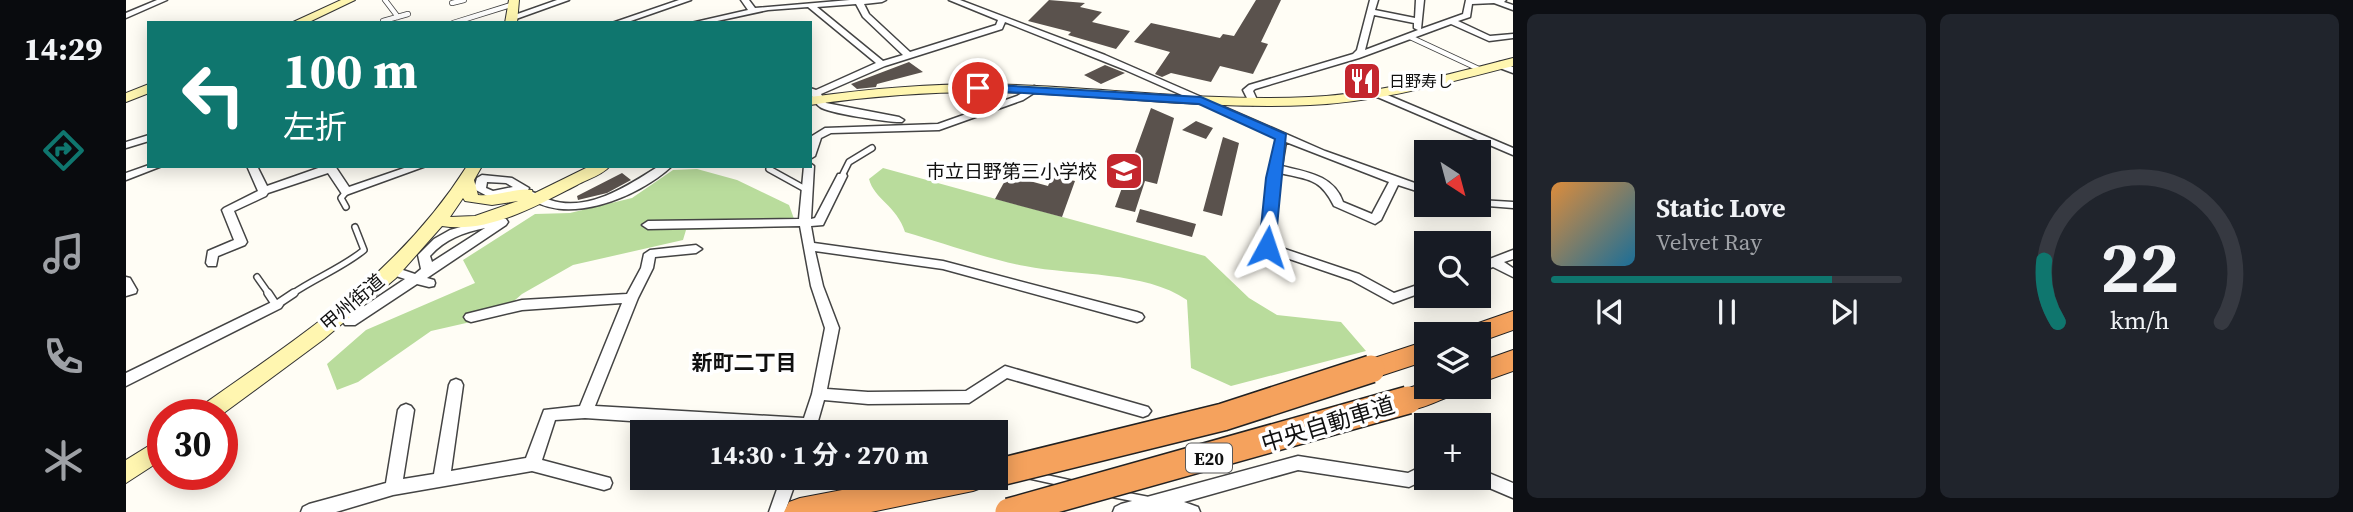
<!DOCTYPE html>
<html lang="ja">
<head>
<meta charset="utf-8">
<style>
	body { margin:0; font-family:"Source Serif 4","Noto Sans JP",serif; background:#20242c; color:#f1f3f6; height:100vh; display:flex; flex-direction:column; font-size:26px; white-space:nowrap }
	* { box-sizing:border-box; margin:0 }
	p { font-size:23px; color:#9ea1a6 }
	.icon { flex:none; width:38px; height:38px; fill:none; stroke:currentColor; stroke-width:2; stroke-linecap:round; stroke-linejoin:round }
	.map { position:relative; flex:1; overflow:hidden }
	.side { display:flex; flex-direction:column; gap:14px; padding:14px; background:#0d0f14; width:840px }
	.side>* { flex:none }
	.top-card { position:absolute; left:21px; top:21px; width:665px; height:147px; border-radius:0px; box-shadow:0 4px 18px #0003; background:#0f766e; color:#fff; overflow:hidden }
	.needle { width:46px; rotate:144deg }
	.controls { position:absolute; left:1288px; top:140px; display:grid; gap:14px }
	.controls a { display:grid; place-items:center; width:77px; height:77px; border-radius:0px; background:#171b24; box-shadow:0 4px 18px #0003; font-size:35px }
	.speed { position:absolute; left:21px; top:399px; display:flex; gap:14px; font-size:35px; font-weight:700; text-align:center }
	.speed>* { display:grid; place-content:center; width:91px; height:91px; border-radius:50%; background:#171b24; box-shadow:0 4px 18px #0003; line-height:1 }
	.speed .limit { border:10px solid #d22; background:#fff; color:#111 }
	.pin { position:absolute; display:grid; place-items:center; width:60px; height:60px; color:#fff; margin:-30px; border:4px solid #fff; border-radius:50%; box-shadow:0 2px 7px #0007 }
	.me { position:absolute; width:77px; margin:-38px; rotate:5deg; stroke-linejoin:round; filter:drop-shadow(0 0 5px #0008) }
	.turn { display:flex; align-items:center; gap:24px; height:147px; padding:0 21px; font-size:32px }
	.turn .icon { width:91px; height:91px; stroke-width:2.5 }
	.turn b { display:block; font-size:49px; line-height:60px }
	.side .widget { flex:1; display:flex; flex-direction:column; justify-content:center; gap:10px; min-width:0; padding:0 24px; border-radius:10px; background:#20242c }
	.side .dial { align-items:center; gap:0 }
	.dial svg { height:182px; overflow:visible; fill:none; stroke:#363941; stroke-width:7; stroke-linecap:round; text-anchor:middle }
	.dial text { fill:#f1f3f6; stroke:none }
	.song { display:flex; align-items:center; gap:21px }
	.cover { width:84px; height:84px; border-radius:10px; background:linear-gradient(135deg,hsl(30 70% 55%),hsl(200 70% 35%)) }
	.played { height:7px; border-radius:4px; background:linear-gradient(90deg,#0f766e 80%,#363941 80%) }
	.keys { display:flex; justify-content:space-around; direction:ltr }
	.side .tiles { flex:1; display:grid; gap:14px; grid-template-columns:repeat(2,1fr) }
	.trip { position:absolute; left:504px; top:420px; width:378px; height:70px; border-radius:0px; background:#171b24; box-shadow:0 4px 18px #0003; font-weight:700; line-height:70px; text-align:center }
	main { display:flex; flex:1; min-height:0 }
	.tab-bar { display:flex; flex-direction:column; width:126px; justify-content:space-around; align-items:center; background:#090b0e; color:#9ea1a6 }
	.tab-bar .icon { width:49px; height:49px }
	.tab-bar .active { color:#0f766e }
	.tab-bar b { font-size:32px; color:#f1f3f6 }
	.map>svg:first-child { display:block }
	.forest { fill:#b9dc9c }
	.building { fill:#5a524d }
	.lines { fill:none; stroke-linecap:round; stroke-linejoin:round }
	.lane-far2-casing { stroke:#444; stroke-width:6 }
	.lane-far1-casing { stroke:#444; stroke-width:8 }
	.lane-casing { stroke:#444; stroke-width:10 }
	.street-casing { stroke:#444; stroke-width:3 }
	.secondary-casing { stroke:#333; stroke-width:2 }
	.highway-casing { stroke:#222; stroke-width:2 }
	.lane-far2 { stroke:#fff; stroke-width:4.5 }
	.lane-far1 { stroke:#fff; stroke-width:5 }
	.lane { stroke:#fff; stroke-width:7 }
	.street { fill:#fff; fill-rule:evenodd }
	.secondary { fill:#fff6b0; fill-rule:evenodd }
	.highway { fill:#f5a25d; fill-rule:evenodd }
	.highway-bridge-casing { stroke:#222; stroke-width:30; stroke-linecap:butt }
	.highway-bridge { stroke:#f5a25d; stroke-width:27 }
	.route { fill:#1a73e8; stroke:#114b97; stroke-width:2 }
	.labels { text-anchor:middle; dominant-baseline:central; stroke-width:7; stroke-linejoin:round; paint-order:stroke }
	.far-poi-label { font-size:16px; fill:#111; stroke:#fff; text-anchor:start }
	.shield { fill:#fff; stroke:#585858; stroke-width:2 }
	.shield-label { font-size:18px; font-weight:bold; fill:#111 }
	.poi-label { font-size:19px; fill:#111; stroke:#fff; text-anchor:end }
	.street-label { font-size:19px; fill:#111; stroke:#fff }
	.neighbourhood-label { font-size:21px; font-weight:bold; fill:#111; stroke:#fff }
	.near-street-label { font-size:23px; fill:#111; stroke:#fff }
</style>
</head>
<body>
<main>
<nav class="tab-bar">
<b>14:29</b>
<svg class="icon active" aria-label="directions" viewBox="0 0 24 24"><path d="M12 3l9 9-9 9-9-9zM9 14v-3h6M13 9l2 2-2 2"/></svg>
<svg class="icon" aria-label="music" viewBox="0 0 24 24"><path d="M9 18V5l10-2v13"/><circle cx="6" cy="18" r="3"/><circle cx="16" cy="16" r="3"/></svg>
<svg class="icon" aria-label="phone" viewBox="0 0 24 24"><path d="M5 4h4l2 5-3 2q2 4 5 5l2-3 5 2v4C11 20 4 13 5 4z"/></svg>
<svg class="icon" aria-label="climate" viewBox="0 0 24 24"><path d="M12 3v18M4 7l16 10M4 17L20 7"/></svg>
</nav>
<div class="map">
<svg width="1387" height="512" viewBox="0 0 1387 512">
	<rect width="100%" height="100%" fill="#fffdf5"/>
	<!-- forest -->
	<path class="forest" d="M757,168L1079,256L1123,298L1151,315L1215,322L1240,351L1105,386L1065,368L1061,300C1019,271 949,276 899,266C861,259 817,243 779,232C771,206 748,199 743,179Z
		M571,169L611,180L663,205L671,227L560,230L557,240L447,265L396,294L371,316L305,331L232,382L211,390L201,364L240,330L349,283L337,260L409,214L444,213L506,198L547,170Z"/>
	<!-- building -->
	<path class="building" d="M923,0L959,3L954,7L976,12L966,22L1004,31L990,49L942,35L945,32L902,21Z
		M1130,0H1155L1135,42L1142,44L1127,74L1094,66L1085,82L1045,73L1036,77L1029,74L1044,52L1008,42L1025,23L1094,38L1097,34L1108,36Z
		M783,62L797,72L751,84L750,87L731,89L725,84Z
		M979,65L999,73L975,84L958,75Z
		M1025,108L1048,118L1031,184L1019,181L1009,212L989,207Z
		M1070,121L1087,128L1080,139L1056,130Z
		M1097,137L1113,143L1096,216L1077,211Z
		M496,173L505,180L481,193L452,200L451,196Z
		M882,175L922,186L926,176L949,181L936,217L869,199Z
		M1014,209L1070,224L1066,237L1010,222Z"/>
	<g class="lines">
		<defs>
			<path id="lane-far2" d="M259,0L272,17
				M326,3L338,0
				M257,21L282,14
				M327,23L388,4
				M1284,37L1355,70"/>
			<path id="lane-far1" d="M643,169L681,190
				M716,176L723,162L746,148
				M220,192L215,198L220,207
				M131,277L143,294
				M166,294C189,278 216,268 238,250L229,227"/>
			<path id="lane" d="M142,293L150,305L168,293
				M904,475L945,484
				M989,494L1020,500"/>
			<path id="street" d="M31,0H41L0,18V13Z
				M431,0H443L390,19L383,17Z
				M553,0H565L499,23H486Z
				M615,0H623L629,8L724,0H760L756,2L738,4L743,14L784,52L870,25L872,20L823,0H834L979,55L1199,151L1300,187V194L1272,185L1255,220L1249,224L1208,206C1194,178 1183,180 1154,173L1147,245L1233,274L1268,293L1300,282V291L1267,303L1225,280L1137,250L1135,247L1144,168L1151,137L997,69L879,22L876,29L759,66L695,94L700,103L773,117L778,120L776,122C766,123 701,113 694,107C689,104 684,94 684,88L690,90L750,63L682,7L642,10L582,23H565L622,10ZM730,4L737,17L777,55L757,61L691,7ZM1160,142L1263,182L1246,214L1217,202C1208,175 1180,172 1156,166Z
				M1244,0H1252L1249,10L1289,18L1290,0H1298L1295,29L1337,14L1340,0H1380L1378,2L1387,5V10L1368,3L1346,4L1344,17L1332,21L1364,36L1387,34V38L1363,41L1325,24L1233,58L1129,89L1127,91L1132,102L1127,105L1124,104L1117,90L1123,85L1227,54L1231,50ZM1248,15L1288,23V28L1292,30L1239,50Z
				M1374,62L1387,67V73L1371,67V63Z
				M908,86L911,87V91L897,100L813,130L705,133L695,138L689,156L684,159L686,136L699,128L812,124L891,96Z
				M1252,91L1387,148V155L1249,96V92Z
				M23,135V141L0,148V142Z
				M684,163L688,166L685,219L689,218L712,174H720L721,176L697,225L685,226L688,243L817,261L1011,312L1016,314L1018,317L1016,320L1011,322L817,269L689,251L697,286L713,328L701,389L742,392L840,391L879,366L1022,407L1025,411L1022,415L1017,417L881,378L843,403L742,404L698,400L692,421L718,427L721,432H673L459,418L429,420L416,460L484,478L486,483L484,488L478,490L406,471L267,495L210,512H175L177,507L183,504L260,483L272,410L275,406L280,404L285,406L288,410L277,479L308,474L323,385L325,381L330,379L335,381L337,385L325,471L400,458L418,410L454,406L496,303L396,310L345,322L340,320L338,317L340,314L396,300L501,294L515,268L518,254L524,250L570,245L576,249L570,253L529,257L527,268L512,298L469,406L678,418L686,394L699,328L685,286L674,226L522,229L516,225L522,221L673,219L678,166H684Z
				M23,165L36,166L0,180V173Z
				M121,166H131L141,186L198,166H209L223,187L284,166H300L220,195L216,194L202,173L142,193L140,196L108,211L121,242L119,245L92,256L90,266H82L80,263L82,251L108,240L96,210L98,208L132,191Z
				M533,166H546C513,197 437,229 398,194L404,191C411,193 417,198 424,200C462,213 503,185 533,166Z
				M356,175L386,178L403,188L402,190L365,198L348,189L351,178ZM361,182L380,183L387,187L367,191L360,188Z
				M1353,200L1387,202V208L1349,205H1353Z
				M376,218L380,219L382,222L380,225L301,278L308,280L309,283L308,286L303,287L291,284L229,325H219L217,322L219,319L279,279L261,273L259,270L261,267L265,266L289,274L295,269L292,255L308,239L324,230L356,221L365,219L369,221ZM359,228L306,262L304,256C319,239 338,232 359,228Z
				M1387,250V259L1378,262L1387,268V277L1367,267L1353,272V263Z
				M0,277L4,278L11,290L10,293L0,296Z
				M150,300L155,302L157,305L155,308L0,386V373Z
				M1172,456L1282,473L1300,464V478H1302L1283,487L1172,470L1058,502L1072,507L1074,512C1044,512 1016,512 987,512L989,507L995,504Z
				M1353,469L1387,483V498L1347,481L1346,478H1353Z
				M655,478H671L659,512H643Z"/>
			<path id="secondary" d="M215,0H229L181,23H165Z
				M383,0H393L391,23H379Z
				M1387,58V66C1320,83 1253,102 1184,105C1075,110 967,93 859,92C800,92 743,96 684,105V97C743,89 800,84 859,84C967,86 1075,102 1183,97C1253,94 1320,75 1387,58Z
				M23,84V93L0,102V93Z
				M341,166H356L348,180L352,195C371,197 392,187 406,190L407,194L464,166H484C476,175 462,179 451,185C412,205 362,234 316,226L270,278L198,339L95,415H68L71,409C174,336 272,275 341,166ZM337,198L339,201L366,205L392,201L349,216L324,217Z
				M37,437V459L0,483V460Z"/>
			<path id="highway" d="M1387,311V330L1353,342V334H1337L1341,327Z
				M1300,341V361L1245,379L1236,376L1232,369L1236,362Z
				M1387,350V371L1353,383V362Z
				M1300,382V387H1331L1327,395C1310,401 1290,414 1272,408L1268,400L1272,392Z
				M779,478H862L858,487L847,491L745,512H658L663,502L674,498Z"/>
		</defs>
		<!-- lane-far2 casing -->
		<use href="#lane-far2" class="lane-far2-casing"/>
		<!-- lane-far1 casing -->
		<use href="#lane-far1" class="lane-far1-casing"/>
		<!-- lane casing -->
		<use href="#lane" class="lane-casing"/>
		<!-- street casing -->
		<use href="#street" class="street-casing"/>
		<!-- secondary casing -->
		<use href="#secondary" class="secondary-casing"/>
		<!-- highway casing -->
		<use href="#highway" class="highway-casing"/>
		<!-- lane-far2 -->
		<use href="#lane-far2" class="lane-far2"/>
		<!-- lane-far1 -->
		<use href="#lane-far1" class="lane-far1"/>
		<!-- lane -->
		<use href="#lane" class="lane"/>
		<!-- street -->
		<use href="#street" class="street"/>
		<!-- secondary -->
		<use href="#secondary" class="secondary"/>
		<!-- highway -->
		<use href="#highway" class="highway"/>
		<defs>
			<path id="highway-bridge" d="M870,473L1097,417L1245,369
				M883,512L1282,400"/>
		</defs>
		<!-- highway-bridge casing -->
		<use href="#highway-bridge" class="highway-bridge-casing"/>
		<!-- highway-bridge -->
		<use href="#highway-bridge" class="highway-bridge"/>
	</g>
	<!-- route -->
	<path class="route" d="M852,84L1075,97L1160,134L1149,247L1141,252L1133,247L1140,178L1149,139L1073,104L848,90L846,88Z"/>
	<!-- icons -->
	<defs>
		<symbol id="restaurant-square" viewBox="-11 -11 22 22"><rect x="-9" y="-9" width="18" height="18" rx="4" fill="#c4262e" stroke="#fff"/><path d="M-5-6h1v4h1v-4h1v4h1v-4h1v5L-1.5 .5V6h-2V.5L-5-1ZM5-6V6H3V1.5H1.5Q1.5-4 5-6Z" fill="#fff"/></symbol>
		<symbol id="school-square" viewBox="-11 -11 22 22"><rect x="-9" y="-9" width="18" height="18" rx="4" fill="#c4262e" stroke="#fff"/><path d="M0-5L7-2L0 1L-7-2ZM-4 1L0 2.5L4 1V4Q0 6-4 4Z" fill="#fff"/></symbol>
	</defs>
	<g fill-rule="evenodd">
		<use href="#restaurant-square" x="1214" y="59" width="44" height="44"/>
		<use href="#school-square" x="976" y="149" width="44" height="44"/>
	</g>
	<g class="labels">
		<!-- far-poi labels -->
		<g class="far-poi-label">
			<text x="1263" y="81">日野寿し</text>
		</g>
		<!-- shield labels -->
		<rect class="shield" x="1060" y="443.5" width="46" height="29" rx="5"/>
		<g class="shield-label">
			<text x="1083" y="458">E20</text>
		</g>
		<!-- poi labels -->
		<g class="poi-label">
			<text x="971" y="171">市立日野第三小学校</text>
		</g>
		<!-- street labels -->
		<g class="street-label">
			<text transform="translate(226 302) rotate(-40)">甲州街道</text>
		</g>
		<!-- neighbourhood labels -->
		<g class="neighbourhood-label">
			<text x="618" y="362">新町二丁目</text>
		</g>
		<!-- near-street labels -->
		<g class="near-street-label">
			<text transform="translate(1202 424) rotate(-17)">中央自動車道</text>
		</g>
	</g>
</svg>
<div class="controls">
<a><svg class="needle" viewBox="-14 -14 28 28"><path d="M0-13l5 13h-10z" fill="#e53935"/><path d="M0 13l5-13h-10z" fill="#9ea1a6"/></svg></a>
<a><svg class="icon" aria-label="search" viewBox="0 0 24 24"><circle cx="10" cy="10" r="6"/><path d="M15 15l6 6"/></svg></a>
<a><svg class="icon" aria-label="layers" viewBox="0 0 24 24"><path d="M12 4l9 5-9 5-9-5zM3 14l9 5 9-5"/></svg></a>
<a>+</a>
</div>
<div class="speed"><div class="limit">30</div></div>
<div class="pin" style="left:852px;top:88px;background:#d93025"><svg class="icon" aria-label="arrive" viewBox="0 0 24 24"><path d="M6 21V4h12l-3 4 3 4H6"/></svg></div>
<svg class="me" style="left:1141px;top:247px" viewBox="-20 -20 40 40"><path d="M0-17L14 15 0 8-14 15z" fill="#1a73e8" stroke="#fff" stroke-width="4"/></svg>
<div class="trip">14:30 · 1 分 · 270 m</div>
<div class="top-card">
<div class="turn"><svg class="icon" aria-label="left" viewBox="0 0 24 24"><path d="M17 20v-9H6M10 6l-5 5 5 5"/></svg><div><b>100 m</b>左折</div></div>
</div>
</div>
<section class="side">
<div class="tiles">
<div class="widget">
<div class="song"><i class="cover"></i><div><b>Static Love</b><p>Velvet Ray</p></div></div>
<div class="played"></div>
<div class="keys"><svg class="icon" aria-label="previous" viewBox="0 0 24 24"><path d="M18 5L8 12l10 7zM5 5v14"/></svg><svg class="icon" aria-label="pause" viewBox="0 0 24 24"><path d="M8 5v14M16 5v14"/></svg><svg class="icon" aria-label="next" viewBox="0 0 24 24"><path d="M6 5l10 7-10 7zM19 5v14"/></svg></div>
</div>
<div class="widget dial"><svg viewBox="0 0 100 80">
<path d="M14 69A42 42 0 1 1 86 69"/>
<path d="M14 69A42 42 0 0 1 8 42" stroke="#0f766e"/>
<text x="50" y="56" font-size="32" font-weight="700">22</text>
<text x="50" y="72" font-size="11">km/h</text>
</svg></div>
</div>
</section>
</main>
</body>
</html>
